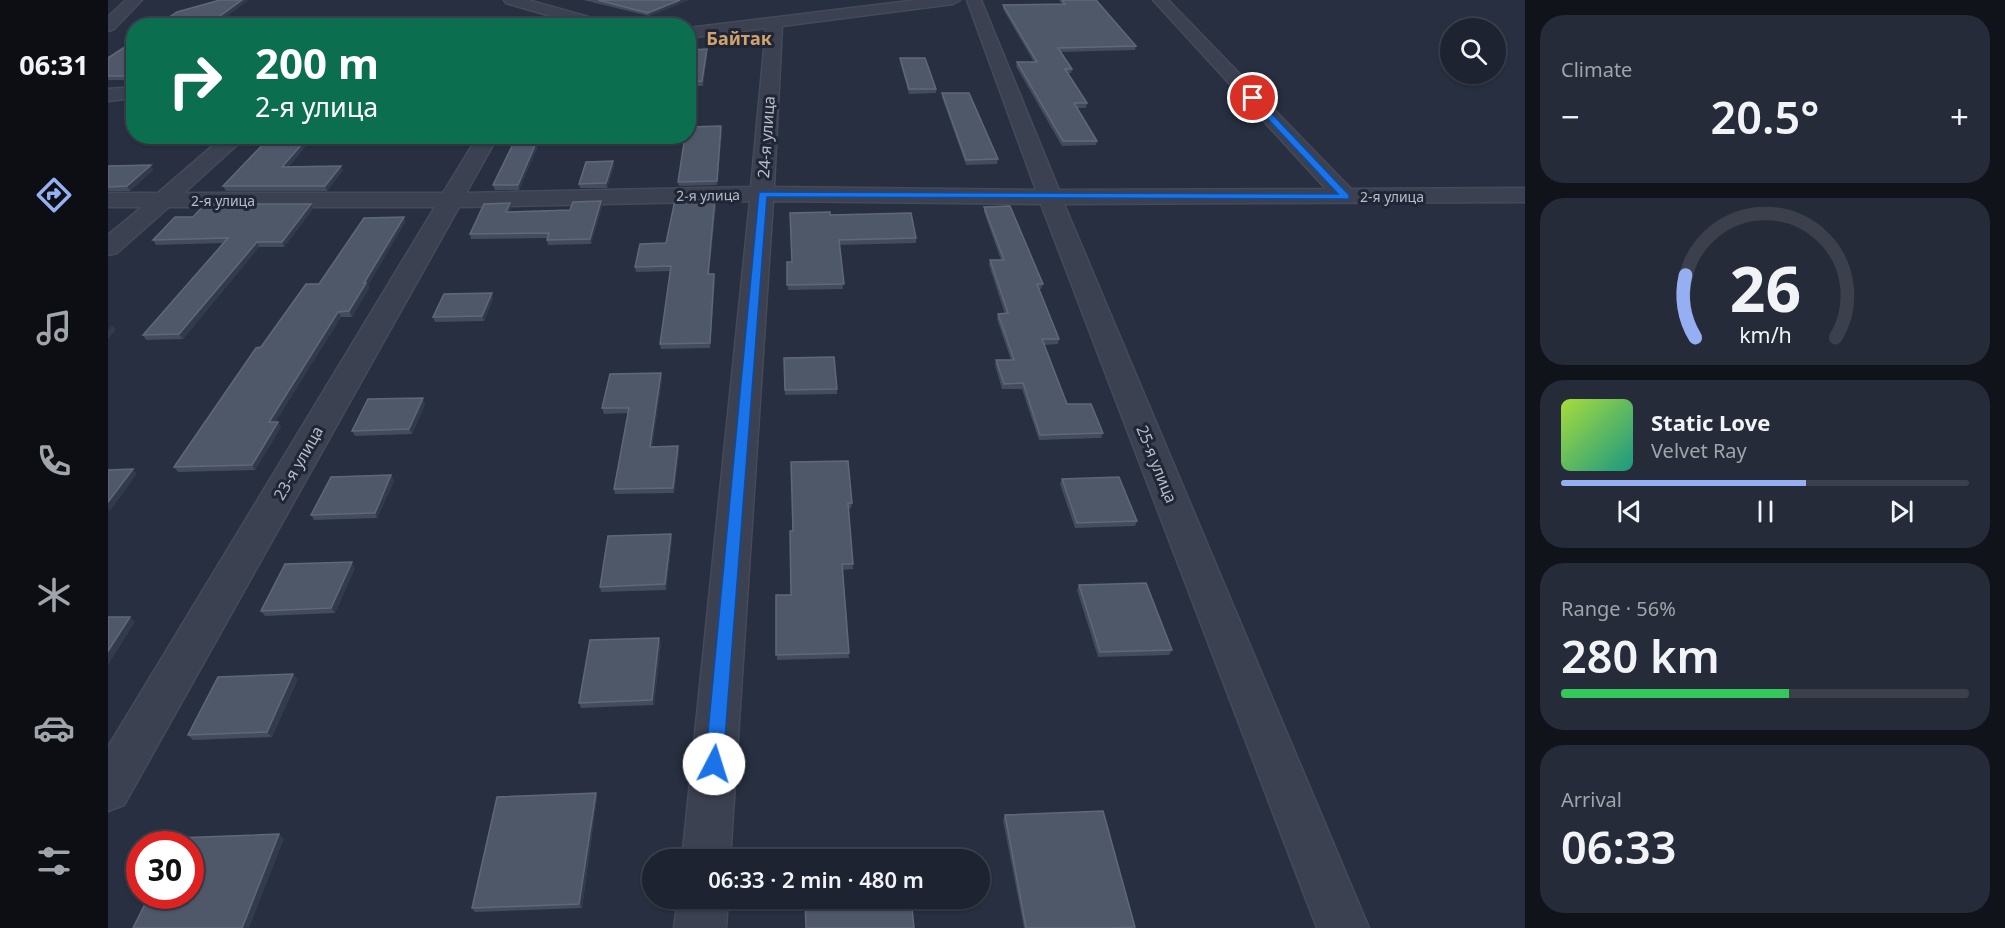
<!DOCTYPE html>
<html lang="en">
<head>
<meta charset="utf-8">
<style>
	body { margin:0; font-family:"Noto Sans",sans-serif; background:#252b38; color:#f1f3f6; height:100vh; display:flex; flex-direction:column; font-size:22px; white-space:nowrap }
	* { box-sizing:border-box; margin:0 }
	p { font-size:20px; color:#a0a4ab }
	.icon { flex:none; width:33px; height:33px; fill:none; stroke:currentColor; stroke-width:2; stroke-linecap:round; stroke-linejoin:round }
	.map { position:relative; flex:1; overflow:hidden }
	.side { display:flex; flex-direction:column; gap:15px; padding:15px; background:#10131a; width:480px }
	.side>* { flex:none }
	.hud { position:absolute; left:18px; top:18px; width:570px; height:126px; border-radius:24px; box-shadow:0 2px 4px #0004,0 0 0 2px #3b404c; background:#0b6e4f; color:#fff; overflow:hidden }
	.controls { position:absolute; left:1332px; top:18px; display:grid; gap:12px }
	.controls a { display:grid; place-items:center; width:66px; height:66px; border-radius:50%; background:#1d2330; box-shadow:0 2px 4px #0004,0 0 0 2px #3b404c; font-size:30px }
	.speed { position:absolute; left:18px; top:831px; display:flex; gap:12px; font-size:30px; font-weight:700; text-align:center }
	.speed>* { display:grid; place-content:center; width:78px; height:78px; border-radius:50%; background:#1d2330; box-shadow:0 2px 4px #0004,0 0 0 2px #3b404c; line-height:1 }
	.speed .limit { border:9px solid #d22; background:#fff; color:#111 }
	.pin { position:absolute; display:grid; place-items:center; width:51px; height:51px; color:#fff; margin:-26px; border:3px solid #fff; border-radius:50%; box-shadow:0 2px 6px #0007 }
	.me { position:absolute; width:66px; margin:-33px; rotate:5deg; stroke-linejoin:round; filter:drop-shadow(0 0 4px #0008) }
	.turn { display:flex; align-items:center; gap:21px; height:126px; padding:0 30px; font-size:27px }
	.turn .icon { width:78px; height:78px; stroke-width:2.5 }
	.turn b { display:block; font-size:42px; line-height:51px }
	.big { font-size:45px; font-weight:600; line-height:1.1 }
	.side .widget { flex:1; display:flex; flex-direction:column; justify-content:center; gap:9px; min-width:0; padding:0 21px; border-radius:24px; background:#252b38 }
	.side .dial { align-items:center; gap:0 }
	.dial svg { height:156px; overflow:visible; fill:none; stroke:#3b404c; stroke-width:7; stroke-linecap:round; text-anchor:middle }
	.dial text { fill:#f1f3f6; stroke:none }
	.song { display:flex; align-items:center; gap:18px }
	.cover { width:72px; height:72px; border-radius:9px; background:linear-gradient(135deg,hsl(80 70% 55%),hsl(170 70% 35%)) }
	.played { height:6px; border-radius:3px; background:linear-gradient(90deg,#95aff2 60%,#3b404c 60%) }
	.keys { display:flex; justify-content:space-around; direction:ltr }
	.heat { display:flex; justify-content:space-between; align-items:center; font-size:33px; direction:ltr }
	.charge { height:9px; border-radius:4px; background:linear-gradient(90deg,#34c759 56%,#3b404c 0) }
	.trip { position:absolute; left:534px; top:849px; width:348px; height:60px; border-radius:30px; background:#1d2330; box-shadow:0 2px 4px #0004,0 0 0 2px #3b404c; font-weight:600; line-height:60px; text-align:center }
	main { display:flex; flex:1; min-height:0 }
	.tab-bar { display:flex; flex-direction:column; width:108px; justify-content:space-around; align-items:center; background:#0c0e13; color:#a0a4ab }
	.tab-bar .icon { width:42px; height:42px }
	.tab-bar .on { color:#95aff2 }
	.tab-bar b { font-size:27px; color:#f1f3f6 }
	.map>svg:first-child { display:block }
	.lines { fill:none; stroke-linecap:round; stroke-linejoin:round }
	.street-casing { stroke:#454a59; stroke-width:3 }
	.street { fill:#3b4150; fill-rule:evenodd }
	.wall { fill:#434c5d }
	.shaded-wall { fill:#323b4d }
	.building { fill:#4f5869; stroke:#606878; stroke-width:1.5 }
	.route { fill:#1a73e8; stroke:#114b97; stroke-width:1.5 }
	.labels { text-anchor:middle; dominant-baseline:central; stroke-width:6; stroke-linejoin:round; paint-order:stroke }
	.far-street-label { font-size:14px; fill:#b8bdca; stroke:#202635 }
	.street-label { font-size:16px; fill:#b8bdca; stroke:#202635 }
	.far-district-label { font-size:18px; font-weight:bold; fill:#d0a36d; stroke:#202635 }
</style>
</head>
<body>
<main>
<nav class="tab-bar">
<b>06:31</b>
<svg class="icon on" aria-label="directions" viewBox="0 0 24 24"><path d="M12 3l9 9-9 9-9-9zM9 14v-3h6M13 9l2 2-2 2"/></svg>
<svg class="icon" aria-label="music" viewBox="0 0 24 24"><path d="M9 18V5l10-2v13"/><circle cx="6" cy="18" r="3"/><circle cx="16" cy="16" r="3"/></svg>
<svg class="icon" aria-label="phone" viewBox="0 0 24 24"><path d="M5 4h4l2 5-3 2q2 4 5 5l2-3 5 2v4C11 20 4 13 5 4z"/></svg>
<svg class="icon" aria-label="climate" viewBox="0 0 24 24"><path d="M12 3v18M4 7l16 10M4 17L20 7"/></svg>
<svg class="icon" aria-label="car" viewBox="0 0 24 24"><path d="M5 17H2v-5l4-1 3-4h7l3 4 3 1v5h-3M9 17h6M6 11h13"/><circle cx="7" cy="17" r="2"/><circle cx="17" cy="17" r="2"/></svg>
<svg class="icon" aria-label="filters" viewBox="0 0 24 24"><path d="M4 7h16M4 17h16"/><circle cx="9" cy="7" r="2"/><circle cx="15" cy="17" r="2"/></svg>
</nav>
<div class="map">
<svg width="1417" height="928" viewBox="0 0 1417 928">
	<rect width="100%" height="100%" fill="#272f40"/>
	<g class="lines">
		<defs>
			<path id="street" d="M18,0H34L6,29L0,31V17Z
				M396,0H420L502,23L504,26H477L398,3Z
				M809,0H852L845,4L674,26L666,187L928,190L859,0H873L951,190L1218,189L1045,0H1060L1243,189L1417,188V202L956,204L1261,928H1209L933,204L665,201L622,860H574L642,201L351,207L16,805L0,811V747L327,207H61L9,253L0,255V235L34,207H0V193H50L116,136H139L76,193H335L370,136H390L358,193L643,187L658,28L580,38V28Z
				M26,87V98L0,101V89Z
				M570,898H620L618,928H566Z"/>
		</defs>
		<!-- street casing -->
		<use href="#street" class="street-casing"/>
		<!-- street -->
		<use href="#street" class="street"/>
	</g>
	<!-- wall -->
	<path class="wall" d="M475,0H581L541,16Z
		M951,0H988L1028,46L1027,50L953,52L964,69L963,73H960L979,103L978,108H968L989,141L988,145L954,146L908,66L909,62H926L895,9V5L954,4Z
		M26,41V80H0V58Z
		M599,49V53L595,86H580V50Z
		M792,58L828,89V93L801,94L792,62Z
		M834,93L890,159L889,164L858,165L834,97Z
		M614,131L609,185L571,186L570,182Z
		M47,136H92L85,144H46L43,140Z
		M206,136L180,167L235,170L219,191H118L115,186Z
		M409,136H434L411,190H387L385,185Z
		M0,166L45,170L22,191H0Z
		M506,166L499,188H472L471,184Z
		M607,199L608,204L601,274H606L607,279L602,348L553,349L552,344L563,271L528,272L527,267L558,243Z
		M493,201L494,206L483,244L440,245L439,240L440,238L363,239L362,234L402,203L403,208L401,212L462,210Z
		M203,204L205,209L176,247H151L75,339L38,340L35,335L116,243L48,245L45,240L85,217Z
		M876,207L935,284L933,289H931L951,339L950,344L936,345L959,404L995,433L993,438L931,440L914,389H894L887,365L888,360H903L889,319L890,314H897L881,265L882,260H893L876,212Z
		M722,215L808,238V243L731,245L735,289L680,290L679,262H684Z
		M296,217L297,222L260,285L261,288L244,317H233L167,422H170L173,427L147,470L70,472L66,467L153,347L211,284Z
		M385,298L376,321L327,322L325,317Z
		M676,358L729,389V394L677,395Z
		M554,378L544,447L570,446L571,452L566,493L507,494L506,489L520,413L496,414L494,408Z
		M317,404L304,434L247,436L244,431Z
		M683,462L744,503L743,508L740,509L745,569L735,570L741,658L669,660L668,595H683L685,531Z
		M283,475L286,481L269,518L206,520L203,515Z
		M954,479L1029,521L1027,526L967,528L952,484Z
		M564,539L558,590L493,592L492,587Z
		M247,568L227,613L157,616L153,611Z
		M971,585L1064,650L1061,655L990,657L969,590Z
		M553,643L546,705L473,708L471,703Z
		M190,679L164,737L85,740L80,735Z
		M489,798L474,908L367,912L364,908Z
		M897,815L1027,927L1026,928H916L895,820Z"/>
	<!-- shaded-wall -->
	<path class="shaded-wall" d="M134,0H141L106,26H98Z
		M572,0H581L541,16L540,13Z
		M599,49V53L595,86L594,81Z
		M613,126L614,131L609,185V181Z
		M85,136H92L85,144L82,139Z
		M201,136H206L176,171L174,167Z
		M431,136H434L411,190L410,185Z
		M505,161L506,166L499,188L498,183Z
		M43,165L45,170L22,191L19,186Z
		M233,166L235,170L219,191L217,186Z
		M607,199L608,204L600,279V274Z
		M493,201L494,206L483,244L482,239Z
		M402,203L403,208L399,217L398,212Z
		M203,204L205,209L176,247L174,242Z
		M296,217L297,222L260,285L261,288L244,317L241,311L256,283Z
		M149,242L151,247L75,339L71,334Z
		M606,274L607,279L602,348V343Z
		M384,293L385,298L376,321L374,316Z
		M230,312L233,317L164,428L161,422Z
		M4,325L8,330L0,339V330Z
		M553,373L554,378L543,452L542,447Z
		M315,398L317,404L304,434L301,429Z
		M170,422L173,427L147,470L144,465Z
		M570,446L571,452L566,493L565,488Z
		M25,469L29,474L2,511L0,509V502Z
		M283,475L286,481L269,518L267,513Z
		M563,534L564,539L558,590L557,584Z
		M244,562L247,568L227,613L223,608Z
		M22,617L27,622L0,665V651Z
		M551,638L553,643L546,705L544,700Z
		M185,674L190,679L164,737L159,732Z
		M488,793L489,798L474,908L471,904Z
		M171,834L176,839L141,928H134Z"/>
	<!-- building -->
	<path class="building" d="M112,0H134L98,26H48L69,12Z
		M490,0H572L540,13Z
		M954,0H988L1028,46L950,48L964,69H957L979,103H966L989,141H955L909,62H929L895,5L957,4Z
		M26,41V76H0V58Z
		M599,49L594,81L580,82V50Z
		M792,58H817L828,89H801Z
		M834,93H861L890,159L858,160Z
		M613,126L609,181L570,182L577,136H580V127Z
		M47,136H85L82,139L43,140Z
		M163,136H201L174,167L233,166L217,186H115Z
		M409,136H431L410,185H385Z
		M505,161L498,183L471,184L478,162Z
		M43,165L19,186L0,187V166Z
		M607,199L600,274H606L602,343L552,344L563,266L527,267L532,244L558,243L567,200Z
		M493,201L482,239L439,240L441,233L362,234L376,204L402,203L398,212L462,210L465,202Z
		M97,204H203L174,242H149L71,334L35,335L120,238L45,240L67,217H85Z
		M902,206L935,284H929L951,339H934L959,404H983L995,433L932,435L915,383L896,384L888,360H906L890,314L900,313L882,260H896L876,207Z
		M722,212V215L803,213L808,238L731,240L736,284L679,285V262H684L682,213Z
		M296,217L256,283H258L241,311L230,312L161,422H170L144,465L66,467L148,348L153,347L198,284H211L256,218Z
		M384,293L374,316L325,317L336,294Z
		M726,357L729,389L677,390L676,358Z
		M553,373L542,447L570,446L565,488L506,489L521,408H494L502,374Z
		M315,398L301,429L244,431L260,399Z
		M740,461L744,503H740L745,564H734L741,653L668,655V595H683L682,531H685L683,462Z
		M25,469L0,502V470Z
		M283,475L267,513L203,515L223,477Z
		M1011,477L1029,521L969,523L954,479Z
		M563,534L557,584L492,587L500,536Z
		M244,562L223,608L153,611L177,564Z
		M1038,583L1064,650L992,652L971,585Z
		M0,617H22L0,651Z
		M551,638L544,700L471,703L482,640Z
		M185,674L159,732L80,735L110,677Z
		M488,793L471,904L364,908L389,797Z
		M995,811L1027,927L1000,928H918L897,815Z
		M171,834L134,928H25L41,896H82V844H65L68,838Z
		M798,850L799,860H696V853Z
		M697,898H803L806,928H698Z"/>
	<!-- route -->
	<path class="route" d="M1142,97H1148L1241,195V199L659,197L615,764L613,771L606,773L600,771L597,764L651,192L1230,194L1142,100Z"/>
	<g class="labels">
		<!-- far-street labels -->
		<g class="far-street-label">
			<text transform="translate(600 195) rotate(-1)">2-я улица</text>
			<text x="1284" y="196">2-я улица</text>
			<text x="115" y="200">2-я улица</text>
		</g>
		<!-- street labels -->
		<g class="street-label">
			<text transform="translate(658 137) rotate(-86)">24-я улица</text>
			<text transform="translate(190 463) rotate(-60)">23-я улица</text>
			<text transform="translate(1049 464) rotate(68)">25-я улица</text>
		</g>
		<!-- far-district labels -->
		<g class="far-district-label">
			<text x="631" y="38">Байтак</text>
		</g>
	</g>
</svg>
<div class="controls">
<a><svg class="icon" aria-label="search" viewBox="0 0 24 24"><circle cx="10" cy="10" r="6"/><path d="M15 15l6 6"/></svg></a>
</div>
<div class="speed"><div class="limit">30</div></div>
<div class="pin" style="left:1145px;top:98px;background:#d93025"><svg class="icon" aria-label="arrive" viewBox="0 0 24 24"><path d="M6 21V4h12l-3 4 3 4H6"/></svg></div>
<svg class="me" style="left:606px;top:764px" viewBox="-20 -20 40 40"><circle r="19" fill="#fff"/><path d="M0-13L10 11 0 6-10 11z" fill="#1a73e8"/></svg>
<div class="trip">06:33 · 2 min · 480 m</div>
<div class="hud">
<div class="turn"><svg class="icon" aria-label="right" viewBox="0 0 24 24"><path d="M7 20v-9h11M14 6l5 5-5 5"/></svg><div><b>200 m</b>2-я улица</div></div>
</div>
</div>
<section class="side">
<div class="widget"><p>Climate</p>
<div class="heat"><a>−</a><b class="big">20.5°</b><a>+</a></div>
</div>
<div class="widget dial"><svg viewBox="0 0 100 80">
<path d="M14 69A42 42 0 1 1 86 69"/>
<path d="M14 69A42 42 0 0 1 9 37" stroke="#95aff2"/>
<text x="50" y="56" font-size="32" font-weight="700">26</text>
<text x="50" y="72" font-size="11">km/h</text>
</svg></div>
<div class="widget">
<div class="song"><i class="cover"></i><div><b>Static Love</b><p>Velvet Ray</p></div></div>
<div class="played"></div>
<div class="keys"><svg class="icon" aria-label="previous" viewBox="0 0 24 24"><path d="M18 5L8 12l10 7zM5 5v14"/></svg><svg class="icon" aria-label="pause" viewBox="0 0 24 24"><path d="M8 5v14M16 5v14"/></svg><svg class="icon" aria-label="next" viewBox="0 0 24 24"><path d="M6 5l10 7-10 7zM19 5v14"/></svg></div>
</div>
<div class="widget"><p>Range · 56%</p><b class="big">280 km</b><div class="charge"></div></div>
<div class="widget"><p>Arrival</p><b class="big">06:33</b></div>
</section>
</main>
</body>
</html>
